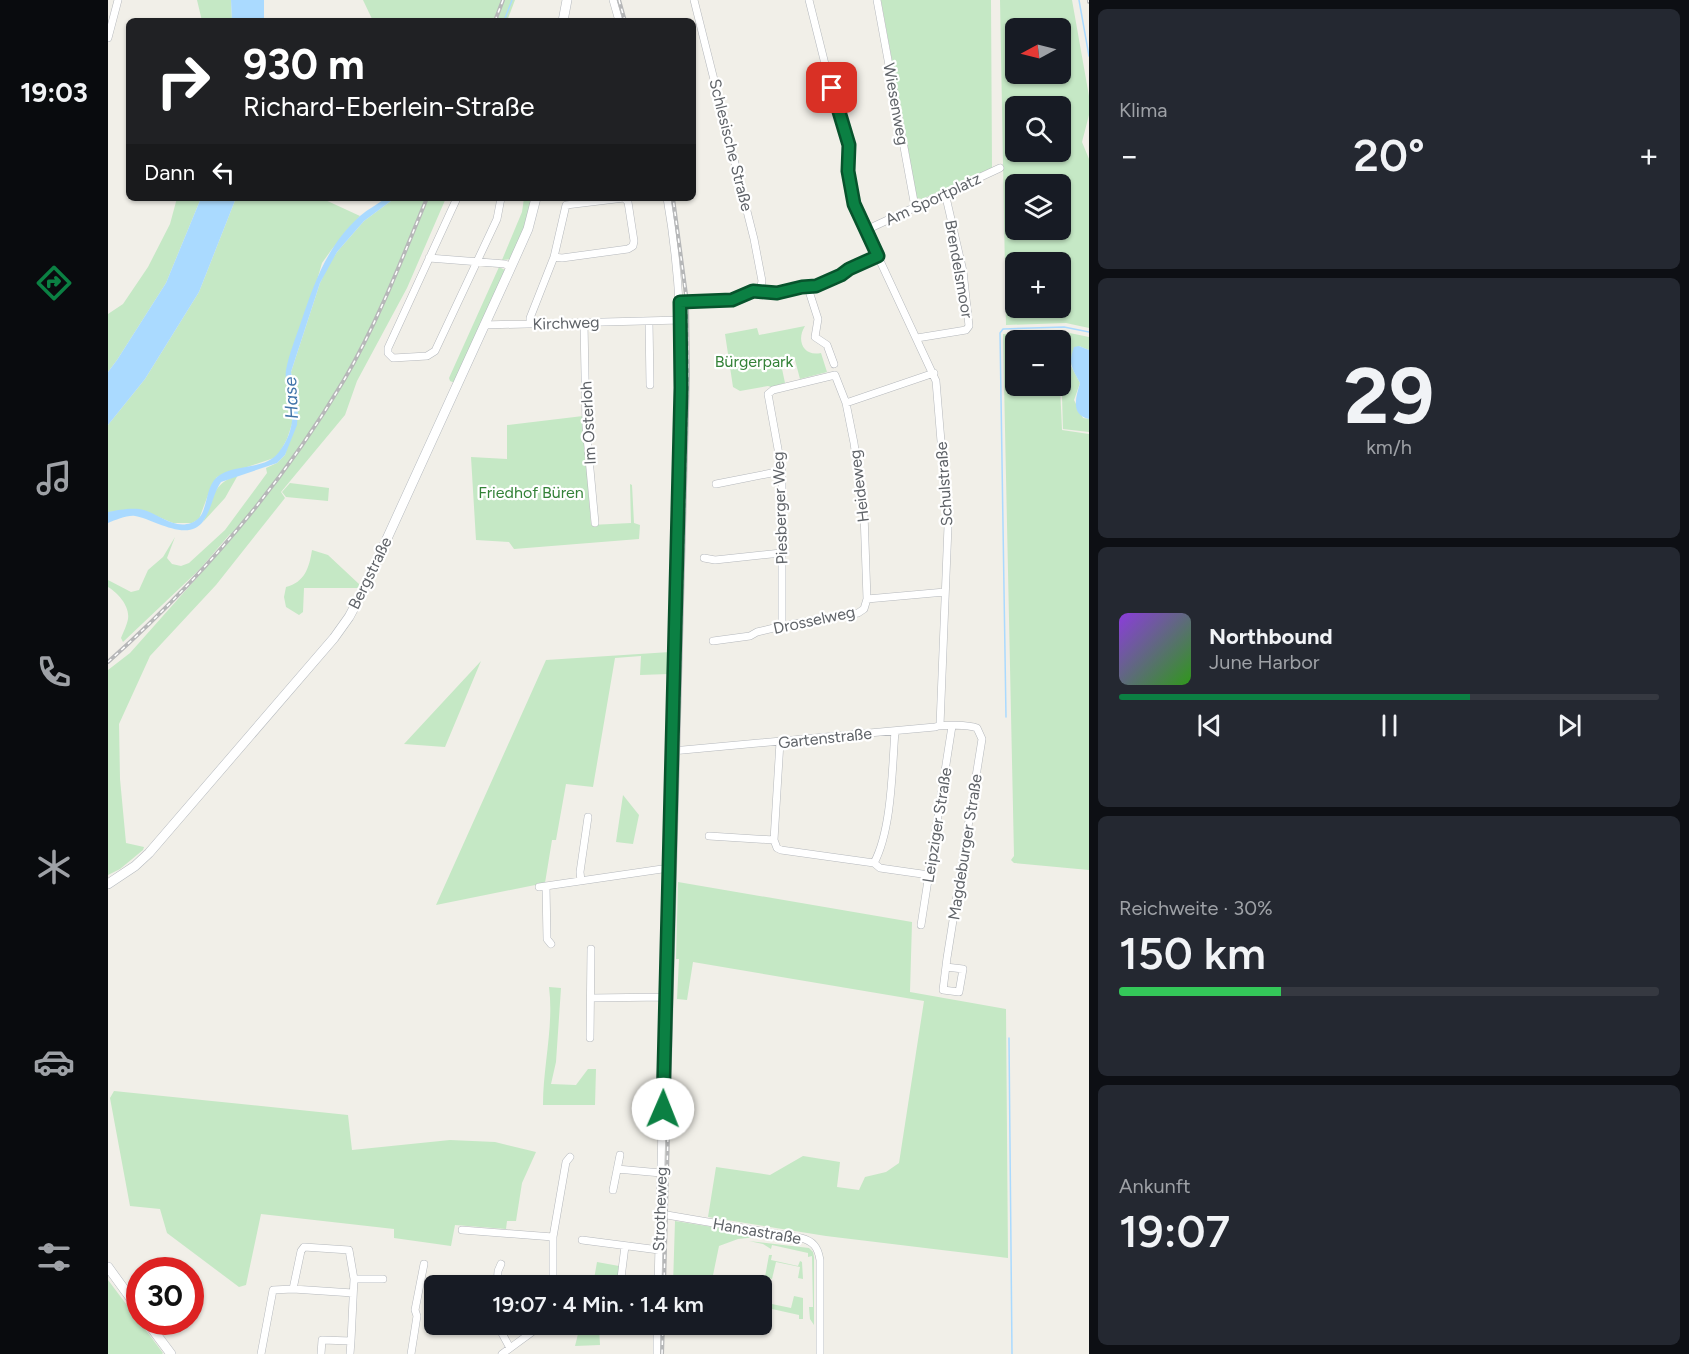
<!DOCTYPE html>
<html lang="de">
<head>
<meta charset="utf-8">
<style>
	body { margin:0; font-family:Figtree,sans-serif; background:#242831; color:#f1f3f6; height:100vh; display:flex; flex-direction:column; font-size:22px; white-space:nowrap }
	* { box-sizing:border-box; margin:0 }
	p { font-size:20px; color:#9ea1a6 }
	.icon { flex:none; width:33px; height:33px; fill:none; stroke:currentColor; stroke-width:2; stroke-linecap:round; stroke-linejoin:round }
	.map { position:relative; flex:1; overflow:hidden }
	.side { display:flex; flex-direction:column; gap:9px; padding:9px; background:#0d0f14; width:600px }
	.side>* { flex:none }
	.guide { position:absolute; left:18px; top:18px; width:570px; height:183px; border-radius:9px; box-shadow:0 2px 4px #0004; background:#202124; color:#fff; overflow:hidden }
	.needle { width:39px; rotate:263deg }
	.controls { position:absolute; left:897px; top:18px; display:grid; gap:12px }
	.controls a { display:grid; place-items:center; width:66px; height:66px; border-radius:9px; background:#171b24; box-shadow:0 2px 4px #0004; font-size:30px }
	.speed { position:absolute; left:18px; top:1257px; display:flex; gap:12px; font-size:30px; font-weight:700; text-align:center }
	.speed>* { display:grid; place-content:center; width:78px; height:78px; border-radius:50%; background:#171b24; box-shadow:0 2px 4px #0004; line-height:1 }
	.speed .limit { border:9px solid #d22; background:#fff; color:#111 }
	.pin { position:absolute; display:grid; place-items:center; width:51px; height:51px; color:#fff; margin:-26px; border-radius:12px; box-shadow:0 3px 9px #0006 }
	.me { position:absolute; width:66px; margin:-33px; rotate:1deg; stroke-linejoin:round; filter:drop-shadow(0 0 4px #0008) }
	.turn { display:flex; align-items:center; gap:21px; height:126px; padding:0 18px; font-size:27px }
	.turn .icon { width:78px; height:78px; stroke-width:2.5 }
	.turn b { display:block; font-size:42px; line-height:51px }
	.then { display:flex; align-items:center; height:57px; padding:0 18px; background:#0003; gap:12px; font-size:22px }
	.big { font-size:45px; font-weight:600; line-height:1.1 }
	.side .widget { flex:1; display:flex; flex-direction:column; justify-content:center; gap:9px; min-width:0; padding:0 21px; border-radius:9px; background:#242831 }
	.side .dial { align-items:center; gap:0 }
	.dial b { font-size:78px; line-height:1 }
	.song { display:flex; align-items:center; gap:18px }
	.cover { width:72px; height:72px; border-radius:9px; background:linear-gradient(135deg,hsl(270 70% 55%),hsl(110 70% 35%)) }
	.played { height:6px; border-radius:3px; background:linear-gradient(90deg,#0b8043 65%,#363941 65%) }
	.keys { display:flex; justify-content:space-around; direction:ltr }
	.heat { display:flex; justify-content:space-between; align-items:center; font-size:33px; direction:ltr }
	.charge { height:9px; border-radius:4px; background:linear-gradient(90deg,#34c759 30%,#363941 0) }
	.trip { position:absolute; left:316px; top:1275px; width:348px; height:60px; border-radius:9px; background:#171b24; box-shadow:0 2px 4px #0004; font-weight:600; line-height:60px; text-align:center }
	main { display:flex; flex:1; min-height:0 }
	.dock { display:flex; flex-direction:column; width:108px; justify-content:space-around; align-items:center; background:#090b0e; color:#9ea1a6 }
	.dock .icon { width:42px; height:42px }
	.dock .current { color:#0b8043 }
	.dock b { font-size:27px; color:#f1f3f6 }
	.map>svg:first-child { display:block }
	.green { fill:#c5e8c5; fill-rule:evenodd }
	.water { fill:#aadaff }
	.lines { fill:none; stroke-linecap:round; stroke-linejoin:round }
	.stream { stroke:#aadaff; stroke-width:1.5 }
	.street-casing { stroke:#b5b8bc; stroke-width:8 }
	.secondary-casing { stroke:#b6babf; stroke-width:10 }
	.street { stroke:#fff; stroke-width:7 }
	.secondary { stroke:#fff; stroke-width:9 }
	.rail-casing { stroke:#b6b7b8; stroke-width:4 }
	.rail { stroke:#fff; stroke-width:1.5; stroke-dasharray:4.5; stroke-linecap:butt }
	.route-casing { stroke:#07532c; stroke-width:15 }
	.route { stroke:#0b8043; stroke-width:10 }
	.labels { text-anchor:middle; dominant-baseline:central; stroke-width:4.5; stroke-linejoin:round; paint-order:stroke }
	.street-label { font-size:16px; fill:#5f6368; stroke:#fff }
	.park-label { font-size:16px; fill:#348238; stroke:#fff }
	.water-label { font-size:18px; font-style:italic; fill:#4174aa; stroke:#fff }
</style>
</head>
<body>
<main>
<nav class="dock">
<b>19:03</b>
<svg class="icon current" aria-label="directions" viewBox="0 0 24 24"><path d="M12 3l9 9-9 9-9-9zM9 14v-3h6M13 9l2 2-2 2"/></svg>
<svg class="icon" aria-label="music" viewBox="0 0 24 24"><path d="M9 18V5l10-2v13"/><circle cx="6" cy="18" r="3"/><circle cx="16" cy="16" r="3"/></svg>
<svg class="icon" aria-label="phone" viewBox="0 0 24 24"><path d="M5 4h4l2 5-3 2q2 4 5 5l2-3 5 2v4C11 20 4 13 5 4z"/></svg>
<svg class="icon" aria-label="climate" viewBox="0 0 24 24"><path d="M12 3v18M4 7l16 10M4 17L20 7"/></svg>
<svg class="icon" aria-label="car" viewBox="0 0 24 24"><path d="M5 17H2v-5l4-1 3-4h7l3 4 3 1v5h-3M9 17h6M6 11h13"/><circle cx="7" cy="17" r="2"/><circle cx="17" cy="17" r="2"/></svg>
<svg class="icon" aria-label="filters" viewBox="0 0 24 24"><path d="M4 7h16M4 17h16"/><circle cx="9" cy="7" r="2"/><circle cx="15" cy="17" r="2"/></svg>
</nav>
<div class="map">
<svg width="981" height="1354" viewBox="0 0 981 1354">
	<rect width="100%" height="100%" fill="#f1efe8"/>
	<!-- green -->
	<path class="green" d="M89,0H123L124,21H94Z
		M255,0H407L399,21H265Z
		M773,0H883L884,168L814,199L809,198Z
		M892,0H964L981,96V115L974,142L981,159V328L958,323L898,325ZM908,28H952V74H908ZM908,106H952V152H908ZM908,184H952V230H908ZM908,262H952V308H908Z
		M69,198H93L58,283L9,360L0,372V314L15,304L40,267L62,224Z
		M128,198H213L252,216L224,249L214,263L179,384L184,410V424L179,439L172,452L166,458L109,477L103,487L91,519L84,523H65L34,510L0,512V425L37,379L91,292Z
		M287,198H338L299,288L249,381L237,415L173,492L177,498L108,585L42,656L11,724L12,779L18,843L36,847L35,850L12,869L0,875V670L22,653L126,536L122,534L92,569L15,642L13,638C15,633 19,625 20,619C22,606 10,593 0,587V580L23,592L31,590L40,570L55,557L67,537L59,558L64,564L73,566L81,563L117,530L159,473L158,468L169,463L177,455L190,410L183,372L212,283L220,266L229,252L256,221Z
		M416,198H426L422,212L404,259L394,260L414,212Z
		M391,267L397,270L347,383L342,381L341,378Z
		M697,326C688,340 695,357 713,353L719,372L692,379L687,360L673,364L677,383L663,387L660,386L632,391L625,387L617,334L649,328L651,335Z
		M951,331V340H908V386H952L954,430L981,434V870L906,863L903,860L906,856L895,334Z
		M952,331L981,337V350L971,346L963,366L972,383L966,400L975,418L981,419V432L955,429Z
		M475,416L483,525L523,523L522,484L524,485L526,523L532,525L531,539L406,549L401,542L368,540L363,457L399,459V425Z
		M130,475L117,498L95,522C106,499 103,484 130,475Z
		M182,483L221,488L220,501L178,497L174,492Z
		M204,550L220,555L251,584L252,588H196L195,612L191,615L178,607L176,597L178,587C197,582 201,568 204,550Z
		M562,652L561,674L532,675L533,656L507,658L485,787L458,784L448,840H444L437,883L328,905L438,660Z
		M373,661L337,747L296,744Z
		M515,795L531,815L525,844L508,842Z
		M570,882L804,922L802,992L898,1009L900,1258L718,1236L600,1217L608,1167L662,1175L695,1156L732,1162L729,1187L751,1190L757,1177L778,1172L791,1163L816,1001L585,962L579,1000L569,999L571,959H568Z
		M441,987L453,988L448,1062L443,1084L468,1085L480,1069H488L487,1105H435C435,1066 446,1026 441,987Z
		M6,1091L240,1115L244,1150L342,1140L387,1142L428,1152L414,1183L408,1221H399L398,1229L347,1225L343,1246L286,1238V1229L153,1214L138,1285L131,1287L59,1233L52,1209L22,1206L2,1098Z
		M567,1221L636,1232L649,1237L630,1239L611,1246L603,1285H565Z
		M641,1241L701,1248L705,1252L706,1257V1325L702,1319L701,1307H705L704,1256L700,1257V1253L664,1245L663,1249L655,1244Z
		M661,1255H664L663,1260L690,1266L692,1261L694,1262L695,1279L690,1278L692,1267L668,1262L664,1279L657,1277Z
		M489,1262L511,1266L509,1285H485Z
		M0,1280L55,1353L54,1354H0Z
		M655,1283L662,1285L659,1303L683,1308L686,1296L695,1298V1319H691V1315L655,1307L654,1311Z
		M472,1326H491L492,1345L467,1346Z"/>
	<!-- water -->
	<path class="water" d="M123,0H156V21H124Z
		M93,198H128L91,292L37,379L0,425V372L9,360L58,283Z
		M278,198H287L256,221L229,252L212,283L183,372L190,410L189,425L177,455L169,463L113,482C105,494 104,508 96,520C81,544 46,519 27,516C19,515 8,520 0,523V512C10,510 26,507 36,510C52,515 66,529 83,523C102,517 95,489 109,477C126,463 157,471 171,452C180,441 186,424 184,410C183,396 176,383 178,370C181,354 188,337 193,322C207,281 219,246 252,216C260,209 270,204 278,198Z
		M971,346L981,350V419C962,415 968,397 972,383C964,368 960,364 966,347Z"/>
	<g class="lines">
		<!-- stream -->
		<path class="stream" d="M971,0L981,56
			M396,21L404,0
			M898,717L892,333L895,329L956,327L981,332
			M901,1038L904,1354"/>
		<defs>
			<path id="street" d="M505,0L511,21
				M586,0L646,239L654,281L652,290
				M701,0L719,72L741,145L740,171L746,205L828,381L840,526L832,725
				M769,0L807,207
				M0,38L10,0
				M349,198L280,348V353L285,358L319,356L327,351L389,219L393,198
				M758,230L892,168
				M321,258L397,264L403,267
				M700,288L710,319L707,337L719,345L726,364
				M572,302L624,300L645,291L669,293L694,287L707,286L733,275L741,269L770,256
				M541,321L542,385
				M476,323L478,426L487,523
				M422,324V318L446,257L458,205L516,198L520,202L526,241L525,246L520,249L454,258L446,257
				M376,325L573,320
				M809,338L858,330L861,326L855,271L837,193
				M738,403L826,373
				M608,484L674,471
				M596,558L607,560L673,553
				M759,599L837,592
				M605,641L642,636L649,632L674,626L750,613L756,609L759,599L756,513L746,443L738,403L727,375L665,390L660,394L674,471V626
				M564,751L827,727C834,724 861,725 869,728L874,739L839,958L835,990L851,992L855,969L838,967
				M601,836L666,840
				M666,840L669,848L673,850L766,863L772,868L821,875
				M666,840L672,742
				M766,863C784,829 784,769 787,731
				M473,881L472,872L480,817
				M438,886L439,939L443,944
				M431,887L561,868
				M813,925L844,726
				M483,998L557,997
				M482,1038L483,949
				M509,1169L553,1173
				M505,1190L512,1155
				M553,1214L693,1238C705,1241 710,1247 712,1260V1354
				M354,1230L445,1237
				M474,1240L551,1250
				M246,1279H275
				M389,1286L390,1271L393,1264
				M445,1286V1237L458,1162L462,1157
				M512,1286L517,1246
				M550,1286L573,368C573,310 569,255 559,198
				M185,1289L193,1251L196,1247L241,1250L246,1279L243,1341L214,1340L213,1354
				M389,1324L402,1348
				M153,1354L165,1290L185,1289L245,1293
				M242,1354L243,1341
				M303,1354L309,1316L307,1310L316,1264
				M394,1354L435,1324
				M549,1354V1324"/>
			<path id="secondary" d="M455,21L459,0
				M0,884L27,866L41,853L226,638L241,617L256,589L403,267L420,229L428,198
				M0,1267L32,1311
				M39,1322L63,1354"/>
		</defs>
		<!-- street casing -->
		<use href="#street" class="street-casing"/>
		<!-- secondary casing -->
		<use href="#secondary" class="secondary-casing"/>
		<!-- street -->
		<use href="#street" class="street"/>
		<!-- secondary -->
		<use href="#secondary" class="secondary"/>
		<defs>
			<path id="rail" d="M511,0L517,21
				M981,0V2
				M387,21L395,0
				M0,662C91,581 173,486 236,380C269,324 294,259 319,198
				M556,1286L580,375L579,302L565,198
				M554,1354L555,1324"/>
		</defs>
		<!-- rail casing -->
		<use href="#rail" class="rail-casing"/>
		<!-- rail -->
		<use href="#rail" class="rail"/>
	</g>
	<g class="lines">
		<defs>
			<path id="route" d="M555,1109L573,388L572,302L624,300L645,291L669,293L694,287L708,286L733,275L741,269L770,256L746,204L740,171L741,145L724,88"/>
		</defs>
		<!-- route casing -->
		<use href="#route" class="route-casing"/>
		<!-- route -->
		<use href="#route" class="route"/>
	</g>
	<g class="labels">
		<!-- street labels -->
		<g class="street-label">
			<text transform="translate(788 104) rotate(80)">Wiesenweg</text>
			<text transform="translate(623 145) rotate(76)">Schlesische Straße</text>
			<text transform="translate(825 199) rotate(-25)">Am Sportplatz</text>
			<text transform="translate(851 269) rotate(80)">Brendelsmoor</text>
			<text transform="translate(458 323) rotate(-2)">Kirchweg</text>
			<text transform="translate(480 423) rotate(-93)">Im Osterloh</text>
			<text transform="translate(836 484) rotate(-94)">Schulstraße</text>
			<text transform="translate(751 486) rotate(-97)">Heideweg</text>
			<text transform="translate(672 508) rotate(-92)">Piesberger Weg</text>
			<text transform="translate(262 573) rotate(-64)">Bergstraße</text>
			<text transform="translate(706 620) rotate(-12)">Drosselweg</text>
			<text transform="translate(717 738) rotate(-6)">Gartenstraße</text>
			<text transform="translate(829 825) rotate(-81)">Leipziger Straße</text>
			<text transform="translate(857 847) rotate(-81)">Magdeburger Straße</text>
			<text transform="translate(552 1209) rotate(-88)">Strotheweg</text>
			<text transform="translate(649 1231) rotate(10)">Hansastraße</text>
		</g>
		<!-- park labels -->
		<g class="park-label">
			<text x="646" y="361">Bürgerpark</text>
			<text x="423" y="492">Friedhof Büren</text>
		</g>
		<!-- water labels -->
		<g class="water-label">
			<text transform="translate(183 398) rotate(-93)">Hase</text>
		</g>
	</g>
</svg>
<div class="controls">
<a><svg class="needle" viewBox="-14 -14 28 28"><path d="M0-13l5 13h-10z" fill="#e53935"/><path d="M0 13l5-13h-10z" fill="#9ea1a6"/></svg></a>
<a><svg class="icon" aria-label="search" viewBox="0 0 24 24"><circle cx="10" cy="10" r="6"/><path d="M15 15l6 6"/></svg></a>
<a><svg class="icon" aria-label="layers" viewBox="0 0 24 24"><path d="M12 4l9 5-9 5-9-5zM3 14l9 5 9-5"/></svg></a>
<a>+</a>
<a>−</a>
</div>
<div class="speed"><div class="limit">30</div></div>
<div class="pin" style="left:724px;top:88px;background:#d93025"><svg class="icon" aria-label="arrive" viewBox="0 0 24 24"><path d="M6 21V4h12l-3 4 3 4H6"/></svg></div>
<svg class="me" style="left:555px;top:1109px" viewBox="-20 -20 40 40"><circle r="19" fill="#fff"/><path d="M0-13L10 11 0 6-10 11z" fill="#0b8043"/></svg>
<div class="trip">19:07 · 4 Min. · 1.4 km</div>
<div class="guide">
<div class="turn"><svg class="icon" aria-label="right" viewBox="0 0 24 24"><path d="M7 20v-9h11M14 6l5 5-5 5"/></svg><div><b>930 m</b>Richard-Eberlein-Straße</div></div>
<div class="then">Dann<svg class="icon" aria-label="left" viewBox="0 0 24 24"><path d="M17 20v-9H6M10 6l-5 5 5 5"/></svg></div>
</div>
</div>
<section class="side">
<div class="widget"><p>Klima</p>
<div class="heat"><a>−</a><b class="big">20°</b><a>+</a></div>
</div>
<div class="widget dial"><b>29</b><p>km/h</p></div>
<div class="widget">
<div class="song"><i class="cover"></i><div><b>Northbound</b><p>June Harbor</p></div></div>
<div class="played"></div>
<div class="keys"><svg class="icon" aria-label="previous" viewBox="0 0 24 24"><path d="M18 5L8 12l10 7zM5 5v14"/></svg><svg class="icon" aria-label="pause" viewBox="0 0 24 24"><path d="M8 5v14M16 5v14"/></svg><svg class="icon" aria-label="next" viewBox="0 0 24 24"><path d="M6 5l10 7-10 7zM19 5v14"/></svg></div>
</div>
<div class="widget"><p>Reichweite · 30%</p><b class="big">150 km</b><div class="charge"></div></div>
<div class="widget"><p>Ankunft</p><b class="big">19:07</b></div>
</section>
</main>
</body>
</html>
